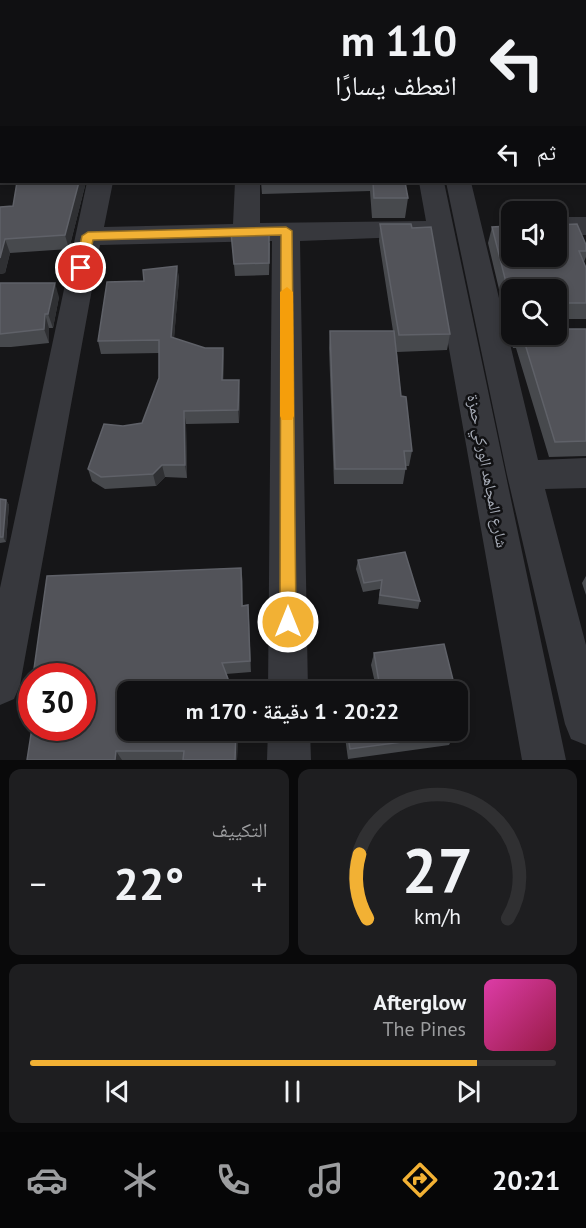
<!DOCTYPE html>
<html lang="ar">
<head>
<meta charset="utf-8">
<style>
	body { margin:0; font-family:"PT Sans","Noto Naskh Arabic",sans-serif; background:#1e1e20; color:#f1f3f6; direction:rtl; height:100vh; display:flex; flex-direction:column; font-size:22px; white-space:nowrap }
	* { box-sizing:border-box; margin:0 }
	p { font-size:20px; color:#9c9d9f }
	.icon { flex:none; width:33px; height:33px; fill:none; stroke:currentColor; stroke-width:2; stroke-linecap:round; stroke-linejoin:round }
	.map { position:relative; height:760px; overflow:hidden; direction:ltr }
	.panel { display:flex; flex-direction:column; gap:9px; padding:9px; background:#09090a; flex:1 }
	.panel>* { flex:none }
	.banner { position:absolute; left:0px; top:0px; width:586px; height:183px; box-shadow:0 3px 9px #0003,0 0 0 2px #303032; direction:rtl; background:#101012; color:#f1f3f6; overflow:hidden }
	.fabs { position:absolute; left:501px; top:201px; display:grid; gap:12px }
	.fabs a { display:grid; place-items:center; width:66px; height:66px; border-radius:12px; background:#101012; box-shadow:0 3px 9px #0003,0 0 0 2px #303032; font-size:30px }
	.speed { position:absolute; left:18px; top:663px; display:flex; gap:12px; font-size:30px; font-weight:700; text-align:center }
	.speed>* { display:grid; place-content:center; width:78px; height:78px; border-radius:50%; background:#101012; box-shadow:0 3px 9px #0003,0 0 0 2px #303032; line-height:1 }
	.speed .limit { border:9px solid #d22; background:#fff; color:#111 }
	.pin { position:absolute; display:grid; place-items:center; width:51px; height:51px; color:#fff; margin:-26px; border:3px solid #fff; border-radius:50%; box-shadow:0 2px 6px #0007 }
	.me { position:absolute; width:66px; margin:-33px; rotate:0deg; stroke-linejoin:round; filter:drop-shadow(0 0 4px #0008) }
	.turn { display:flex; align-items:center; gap:21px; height:126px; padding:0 30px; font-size:27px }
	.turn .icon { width:78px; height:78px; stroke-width:2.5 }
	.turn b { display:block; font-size:42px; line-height:51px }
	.then { display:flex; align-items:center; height:57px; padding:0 30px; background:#0003; gap:12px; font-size:22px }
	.big { font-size:45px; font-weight:600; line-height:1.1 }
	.panel .tile { flex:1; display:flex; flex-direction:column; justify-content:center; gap:9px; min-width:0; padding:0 21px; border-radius:12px; background:#1e1e20 }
	.panel .dial { align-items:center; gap:0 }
	.dial svg { height:156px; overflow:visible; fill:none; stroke:#303032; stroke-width:7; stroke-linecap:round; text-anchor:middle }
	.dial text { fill:#f1f3f6; stroke:none }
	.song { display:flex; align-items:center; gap:18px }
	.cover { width:72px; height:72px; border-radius:9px; background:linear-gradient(135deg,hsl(320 70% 55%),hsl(340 70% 35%)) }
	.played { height:6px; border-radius:3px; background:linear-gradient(90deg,#f2b134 85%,#303032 85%) }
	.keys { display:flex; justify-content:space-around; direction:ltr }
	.heat { display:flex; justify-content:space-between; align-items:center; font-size:33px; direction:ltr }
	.panel .tiles { flex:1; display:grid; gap:9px; grid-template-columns:1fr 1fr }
	.tile:last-child { grid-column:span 2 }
	.trip { position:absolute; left:117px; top:681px; width:351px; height:60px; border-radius:12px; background:#101012; box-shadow:0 3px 9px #0003,0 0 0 2px #303032; font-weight:600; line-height:60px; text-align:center; direction:rtl }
	.tabs { display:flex; height:96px; justify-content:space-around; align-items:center; background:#060607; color:#9c9d9f }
	.tabs .icon { width:42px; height:42px }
	.tabs .on { color:#f2b134 }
	.tabs b { font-size:27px; color:#f1f3f6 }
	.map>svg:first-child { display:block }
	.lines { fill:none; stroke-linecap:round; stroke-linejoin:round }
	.minor { fill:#37383d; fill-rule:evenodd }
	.tertiary { fill:#37383d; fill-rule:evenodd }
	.wall { fill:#47494d }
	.shaded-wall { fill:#2f3033 }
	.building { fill:#525359; stroke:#5f6168; stroke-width:1.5 }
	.route { fill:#f2b134; stroke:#9d7322; stroke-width:1.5 }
	.slow { fill:#f59e0b }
	.labels { text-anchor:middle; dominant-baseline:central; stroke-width:5; stroke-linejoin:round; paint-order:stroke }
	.street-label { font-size:16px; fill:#a8adb8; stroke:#111113 }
</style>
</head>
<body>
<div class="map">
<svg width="586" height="760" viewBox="0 0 586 760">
	<rect width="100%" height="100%" fill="#161618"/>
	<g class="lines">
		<!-- minor -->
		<path class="minor" d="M127,0H147V2H127Z
			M382,0H402L403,2H383Z
			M406,0H426V2H406Z
			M0,21H2V33H0Z
			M0,165H2V181H0Z
			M87,182H113L104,227L233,224L235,182H260V223L426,221L419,182H444L566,760H522L429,236L300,241L308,692H268L272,241L100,245L20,685L14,699L0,705V588Z
			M446,182H471L538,460L586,458V488L545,489L586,645V745L571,739L565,724L507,475Z
			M556,217H586V235H556Z
			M268,730H310L311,760H267Z"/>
		<!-- tertiary -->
		<path class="tertiary" d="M0,92H2V106H0Z"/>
	</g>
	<!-- wall -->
	<path class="wall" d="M585,6L586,8V135H585Z
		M0,125H2V164L0,163Z
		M17,182H86L69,249L10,253L5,273L0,274V207L13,206Z
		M261,182H405L408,198L405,218H372L370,191L262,194Z
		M380,224L412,228L450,334L447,350L397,352L401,396L412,451L409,466H406L403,484H334L329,348L330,331H393L379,241Z
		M492,227L586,245V257L584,262L586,268V319H558L556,324V290H512V334H556L561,329H586V456L549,457L516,348H513L488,243Z
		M231,232L270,243L269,275L235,276Z
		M177,266L179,279L174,338L205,348H223L224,361L223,380L240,393L239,423L186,424L187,478L165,477L156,486L105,489L92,481L88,469L123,426L142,423L159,378V353L101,354L98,341L144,281Z
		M0,283L59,297L53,328H49V343L11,347H0Z
		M0,499L6,500L9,505L6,542L0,543Z
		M358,560L420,601L418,609L378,604L380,589L363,592L356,569Z
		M586,576V595L582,583Z
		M243,581V606L248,605L249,618L251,672L226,674L128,730H238L237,760H27Z
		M374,653L455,688L453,692H357L358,685L375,683L371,665Z
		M344,730H453L454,735L449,745L348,759Z"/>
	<!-- shaded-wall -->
	<path class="shaded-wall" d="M79,182H86L69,249L65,235Z
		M5,239L10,253L5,273L0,274V258Z
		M177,266L179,279L173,350L171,337Z
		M55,283L59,297L53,328L48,314Z
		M45,314L49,328V343L44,329Z
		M223,348L224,361L223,393L222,380Z
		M239,380L240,393L239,423L238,410Z
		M184,411L186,424L187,478L185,465Z
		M162,465L165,477L156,486L153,474Z
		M6,500L9,505L6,542L3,537Z
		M241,568L243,581V618L242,606Z
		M248,605L249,618L251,672L250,661Z
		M236,730H238V733L237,760H235Z
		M116,751L122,760H115Z"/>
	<!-- building -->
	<path class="building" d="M150,0H183V2H150Z
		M258,0H389V2H258Z
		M437,0H582V2H437Z
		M585,6L586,8V106L585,104Z
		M0,125H2V151L0,152Z
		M17,182H79L65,235L5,239L0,258V207L13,206Z
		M373,182H405L408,198H374Z
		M380,224H411L412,228L431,227L450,334L399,335Z
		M577,224L586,245V251H579L586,268V303H562L559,305L560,316H556V290H512V306L492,227L512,226V256H556V225Z
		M269,231V263L234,264L231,232Z
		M177,266L171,337L205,348H223L222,380H239L238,410L184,411L185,465H162L153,474L101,477L88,469L104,424L123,426L142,423L159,378V340L98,341L107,282L144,281L143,270Z
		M0,283H55L48,314H45L44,329L0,334Z
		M556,328L561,329H586V441L555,442L522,334H556Z
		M330,331H394L401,396L406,397L412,451H404L406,469H335Z
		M0,499L6,500L3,537H0Z
		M405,552L420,601L380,595L382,580L364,583L358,560Z
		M241,568L242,606L248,605L250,661L222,663L233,692H128V730H236L235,760H183L184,751H116L115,760H27L32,728H82V676H33L47,576Z
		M444,644L455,688L444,690V692H360L358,685L379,682L374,653Z
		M347,730H453L454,735L350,749Z"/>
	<!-- route -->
	<path class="route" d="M286,227L292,231L296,622L294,628L288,630L282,628L280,622L281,235L93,240L86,271L81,273L75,268L82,236L88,232Z"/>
	<!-- slow -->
	<path class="slow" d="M287,287L293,292L294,416L292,420H282L280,416V292Z"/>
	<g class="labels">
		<!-- street labels -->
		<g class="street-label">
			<text transform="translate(488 471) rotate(79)">شارع المجاهد الوركي حمزة</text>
		</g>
	</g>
</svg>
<div class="fabs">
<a><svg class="icon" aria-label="sound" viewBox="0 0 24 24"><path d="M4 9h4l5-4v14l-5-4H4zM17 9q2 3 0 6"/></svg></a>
<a><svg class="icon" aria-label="search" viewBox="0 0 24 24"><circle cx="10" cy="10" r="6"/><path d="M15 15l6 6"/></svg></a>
</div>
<div class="speed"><div class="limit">30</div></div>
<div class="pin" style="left:81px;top:268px;background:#d93025"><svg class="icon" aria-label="arrive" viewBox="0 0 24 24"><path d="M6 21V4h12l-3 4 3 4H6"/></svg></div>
<svg class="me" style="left:288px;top:622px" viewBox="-20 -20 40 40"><circle r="17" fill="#f2b134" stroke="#fff" stroke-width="3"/><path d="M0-11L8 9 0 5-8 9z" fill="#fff"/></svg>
<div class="trip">20:22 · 1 دقيقة · 170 m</div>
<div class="banner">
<div class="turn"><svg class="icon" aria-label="left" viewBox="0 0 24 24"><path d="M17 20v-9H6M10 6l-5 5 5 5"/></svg><div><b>110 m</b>انعطف يسارًا</div></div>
<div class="then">ثم<svg class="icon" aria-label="left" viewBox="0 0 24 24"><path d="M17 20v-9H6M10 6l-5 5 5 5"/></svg></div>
</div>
</div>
<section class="panel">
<div class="tiles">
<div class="tile dial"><svg viewBox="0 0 100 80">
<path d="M14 69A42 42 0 1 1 86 69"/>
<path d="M14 69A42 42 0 0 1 10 36" stroke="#f2b134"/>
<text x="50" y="56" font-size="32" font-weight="700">27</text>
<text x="50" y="72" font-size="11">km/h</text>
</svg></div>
<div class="tile"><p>التكييف</p>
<div class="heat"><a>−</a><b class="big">22°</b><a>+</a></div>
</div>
<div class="tile">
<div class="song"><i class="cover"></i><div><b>Afterglow</b><p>The Pines</p></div></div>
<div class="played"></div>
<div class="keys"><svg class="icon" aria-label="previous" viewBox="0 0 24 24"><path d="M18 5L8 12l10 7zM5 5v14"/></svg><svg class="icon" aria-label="pause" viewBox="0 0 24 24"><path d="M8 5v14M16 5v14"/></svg><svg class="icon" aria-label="next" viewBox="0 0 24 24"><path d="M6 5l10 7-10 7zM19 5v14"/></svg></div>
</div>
</div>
</section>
<nav class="tabs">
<b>20:21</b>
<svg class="icon on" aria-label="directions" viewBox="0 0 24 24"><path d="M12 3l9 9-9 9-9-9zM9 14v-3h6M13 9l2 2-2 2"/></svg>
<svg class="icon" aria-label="music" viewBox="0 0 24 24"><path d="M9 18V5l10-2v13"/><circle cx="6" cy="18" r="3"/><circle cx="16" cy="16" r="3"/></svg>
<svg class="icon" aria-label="phone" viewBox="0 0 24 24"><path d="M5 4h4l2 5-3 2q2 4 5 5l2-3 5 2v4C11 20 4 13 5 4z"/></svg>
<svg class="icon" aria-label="climate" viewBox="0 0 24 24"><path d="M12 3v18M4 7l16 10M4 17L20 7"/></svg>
<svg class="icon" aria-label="car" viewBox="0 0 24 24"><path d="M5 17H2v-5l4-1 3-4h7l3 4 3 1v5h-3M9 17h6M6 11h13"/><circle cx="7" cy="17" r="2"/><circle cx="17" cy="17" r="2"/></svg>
</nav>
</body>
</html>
